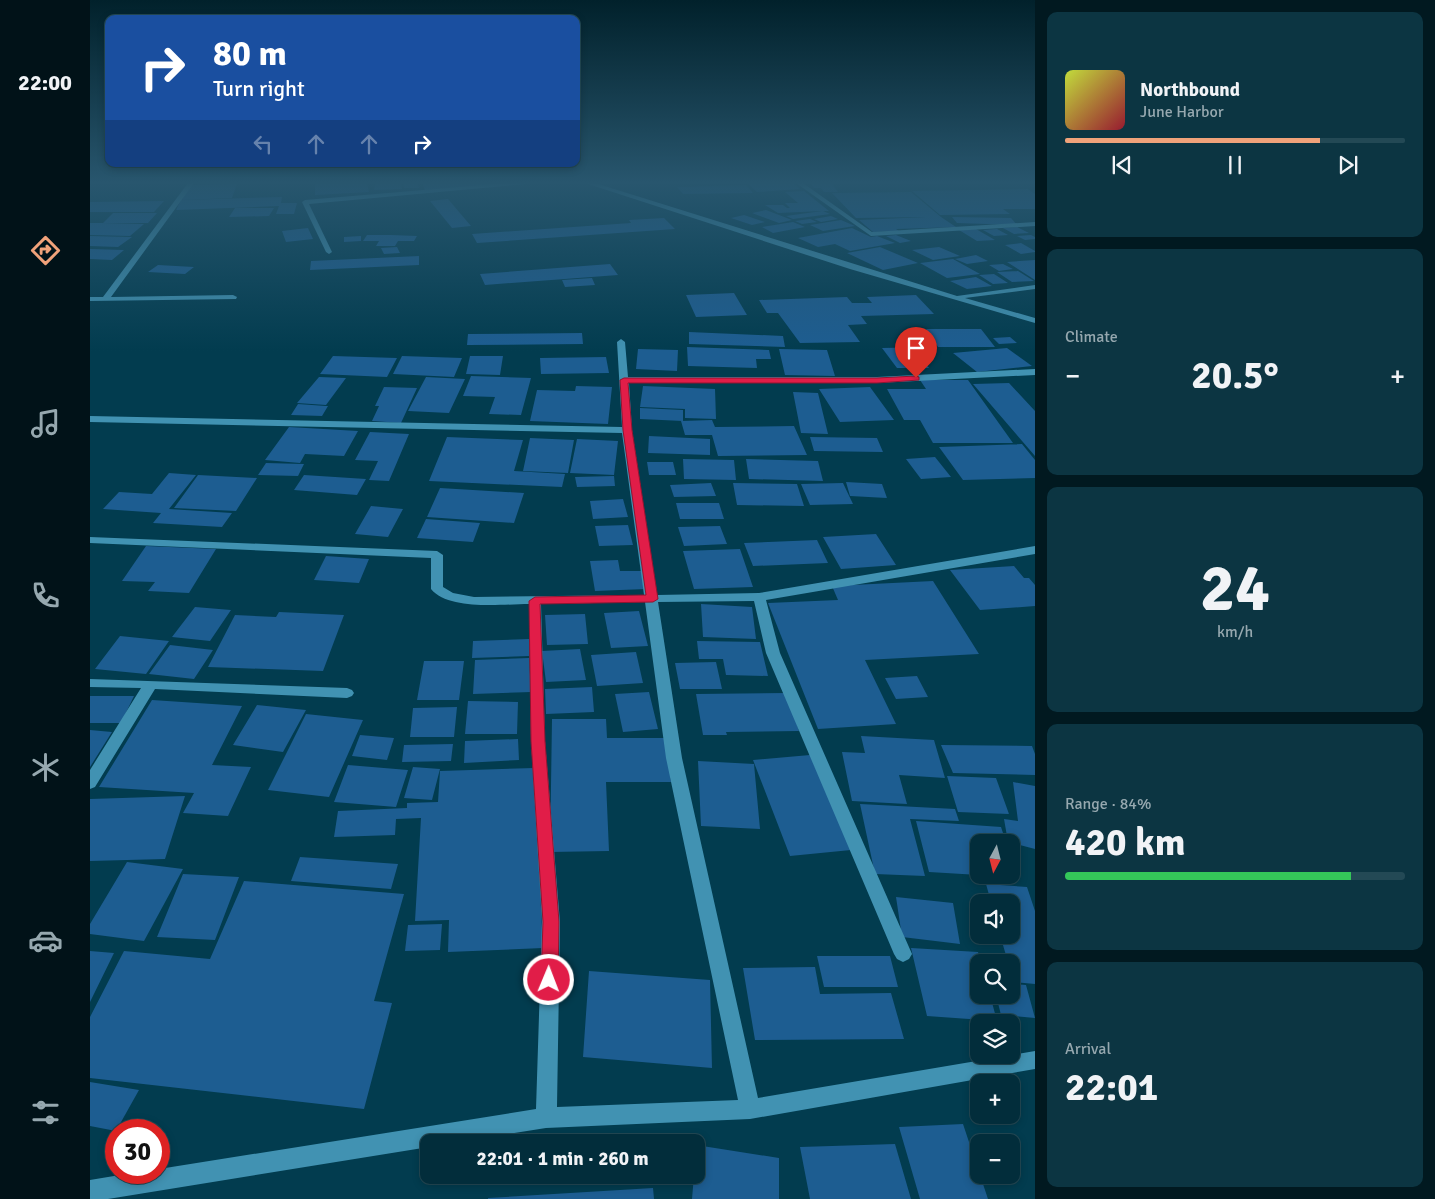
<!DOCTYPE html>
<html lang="en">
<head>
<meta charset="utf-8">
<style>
	body { margin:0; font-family:Signika,sans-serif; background:#0c3542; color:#f1f3f6; height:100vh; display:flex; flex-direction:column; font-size:19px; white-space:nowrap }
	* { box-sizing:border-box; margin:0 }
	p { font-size:16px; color:#96a8af }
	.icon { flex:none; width:28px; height:28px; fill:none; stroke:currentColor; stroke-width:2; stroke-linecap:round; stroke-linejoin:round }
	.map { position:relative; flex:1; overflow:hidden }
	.sheet { display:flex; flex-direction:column; gap:12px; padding:12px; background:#011920; width:400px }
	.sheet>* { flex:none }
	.guide { position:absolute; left:15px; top:15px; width:475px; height:152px; border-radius:10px; box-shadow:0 2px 8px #0003,0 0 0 1px #234955; background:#1a4fa0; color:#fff; overflow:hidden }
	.needle { width:32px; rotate:187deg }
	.buttons { position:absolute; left:880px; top:834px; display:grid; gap:10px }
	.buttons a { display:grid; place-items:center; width:50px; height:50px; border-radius:10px; background:#022d3b; box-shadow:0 2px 8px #0003,0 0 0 1px #234955; font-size:25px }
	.speed { position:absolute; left:15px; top:1119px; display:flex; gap:10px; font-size:25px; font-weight:700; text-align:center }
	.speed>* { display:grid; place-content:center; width:65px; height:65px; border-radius:50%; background:#022d3b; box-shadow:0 2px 8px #0003,0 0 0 1px #234955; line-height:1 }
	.speed .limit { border:8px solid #d22; background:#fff; color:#111 }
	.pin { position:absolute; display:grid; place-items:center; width:42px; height:42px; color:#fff; margin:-51px -21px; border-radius:50% 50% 50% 0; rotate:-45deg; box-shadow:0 0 5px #0007 }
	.pin .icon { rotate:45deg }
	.me { position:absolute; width:55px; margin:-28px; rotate:1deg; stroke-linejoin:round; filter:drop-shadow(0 0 4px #0008) }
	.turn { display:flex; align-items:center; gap:18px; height:105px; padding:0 25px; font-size:22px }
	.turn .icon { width:65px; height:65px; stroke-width:2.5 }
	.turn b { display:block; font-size:35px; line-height:42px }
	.lanes { display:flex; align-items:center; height:48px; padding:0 25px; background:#0003; justify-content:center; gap:25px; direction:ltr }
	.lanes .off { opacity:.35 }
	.big { font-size:38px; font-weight:800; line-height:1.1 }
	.sheet .tile { flex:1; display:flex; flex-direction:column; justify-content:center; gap:8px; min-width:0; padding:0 18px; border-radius:10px; background:#0c3542 }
	.sheet .dial { align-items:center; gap:0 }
	.dial b { font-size:65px; line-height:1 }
	.song { display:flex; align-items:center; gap:15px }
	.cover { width:60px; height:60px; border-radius:8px; background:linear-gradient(135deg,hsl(70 70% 55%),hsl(350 70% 35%)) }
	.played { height:5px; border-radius:2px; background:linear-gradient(90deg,#f0a27a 75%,#234955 75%) }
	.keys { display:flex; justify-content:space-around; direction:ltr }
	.heat { display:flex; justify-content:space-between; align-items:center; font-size:28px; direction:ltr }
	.charge { height:8px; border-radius:4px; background:linear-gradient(90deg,#34c759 84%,#234955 0) }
	.trip { position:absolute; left:330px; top:1134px; width:285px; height:50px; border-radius:10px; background:#022d3b; box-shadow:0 2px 8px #0003,0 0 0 1px #234955; font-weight:800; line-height:50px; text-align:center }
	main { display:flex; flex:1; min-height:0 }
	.menu { display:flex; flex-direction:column; width:90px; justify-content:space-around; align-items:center; background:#011218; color:#96a8af }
	.menu .icon { width:35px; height:35px }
	.menu .active { color:#f0a27a }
	.menu b { font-size:22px; color:#f1f3f6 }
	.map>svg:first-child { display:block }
	.building { fill:#1d5d91 }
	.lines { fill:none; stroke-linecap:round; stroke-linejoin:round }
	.minor { fill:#4192b2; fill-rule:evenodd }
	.route { fill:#e11d48; stroke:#92132f }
</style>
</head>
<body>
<main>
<nav class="menu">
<b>22:00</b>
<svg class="icon active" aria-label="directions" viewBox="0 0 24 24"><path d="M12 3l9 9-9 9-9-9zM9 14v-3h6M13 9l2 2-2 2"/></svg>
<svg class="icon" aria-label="music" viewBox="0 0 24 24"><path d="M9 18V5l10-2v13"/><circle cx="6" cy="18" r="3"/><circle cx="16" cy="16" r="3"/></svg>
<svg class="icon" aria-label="phone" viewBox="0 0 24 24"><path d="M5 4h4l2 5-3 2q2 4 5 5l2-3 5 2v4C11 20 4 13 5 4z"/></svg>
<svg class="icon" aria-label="climate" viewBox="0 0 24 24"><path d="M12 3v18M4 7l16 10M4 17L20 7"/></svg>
<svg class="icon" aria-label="car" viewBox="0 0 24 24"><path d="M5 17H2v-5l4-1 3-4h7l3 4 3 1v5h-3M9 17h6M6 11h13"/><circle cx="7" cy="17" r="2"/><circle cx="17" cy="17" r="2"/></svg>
<svg class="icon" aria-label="filters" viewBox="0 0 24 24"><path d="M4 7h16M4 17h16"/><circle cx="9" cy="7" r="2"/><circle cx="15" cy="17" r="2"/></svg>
</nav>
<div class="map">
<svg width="945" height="1199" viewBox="0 0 945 1199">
	<rect width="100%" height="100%" fill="#023c4f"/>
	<!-- building -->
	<path class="building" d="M225,183H277L279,192L225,195Z
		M285,183L311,184L312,189L284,190Z
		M313,183H327L329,188H314Z
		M332,183H400L402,186L335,190Z
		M703,183L710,189L667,192L658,184Z
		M720,183H741L748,192H734L731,188H724Z
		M147,184L142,198L92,200L99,185Z
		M656,185L663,193L593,194L587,187Z
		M938,189L945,194V209H913L920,214L850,215L822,191Z
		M714,191L739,211H733L740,214L703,219L696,216L732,211L688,213L675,205H693L697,208H700L695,203H708L695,192Z
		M821,192L851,217L866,227L806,229L809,231L783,232L769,220L836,217L766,218L742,193Z
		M192,197L191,203H207L204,214H186L189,206L86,210L91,200Z
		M358,199L381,226L362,228L340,201Z
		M74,201L64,212H0V202Z
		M145,208H184L179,216L139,217Z
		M676,210L702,220L689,223L662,213Z
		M23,213H67L58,223H13Z
		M654,215L675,222L662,225L641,218Z
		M741,216L748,219L731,222L724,219Z
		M862,217L921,218L927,225L867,223Z
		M574,218L585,229L387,243L382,234L541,223L539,220Z
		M720,219L727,222L712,224L705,221Z
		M751,220L765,226L733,231L720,225Z
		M703,222L715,227L683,233L672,227Z
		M0,223H12L54,224L40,236L0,235Z
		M927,227L939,233L924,234L913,228Z
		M218,228L223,239L196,242L192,231Z
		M762,228L781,237L787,236L805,243L760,251L745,244L728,247L708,238Z
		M886,229L905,240L887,241L869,230Z
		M907,229L918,235L904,236L893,230Z
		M277,235H301L327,236L324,241H308L305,246H286L289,241H273Z
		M806,235L821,241L810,243L796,236Z
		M941,235L945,237V239L935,240L927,236Z
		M0,236L42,237L28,247L0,246Z
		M271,236V241L254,242V237Z
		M931,243L945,251V252L931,254L915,245Z
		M307,247L310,253L294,254L291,248Z
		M790,247L828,263L793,270L757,253Z
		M849,247L870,256L843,260L822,250Z
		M0,249L34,250L22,260L0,259Z
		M886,255L898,261L877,264L865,259Z
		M329,256V265L220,270L221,261Z
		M863,259L890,274L857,278L830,263Z
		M945,260V280L917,262Z
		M520,264L528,275L395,285L390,274Z
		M913,264L923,269L909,271L899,265Z
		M68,265L104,267L95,274L58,272Z
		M928,271L944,281L922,282L907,272Z
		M904,274L918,283L903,284L889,275Z
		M886,277L902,286L877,289L860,281Z
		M502,278L505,285L475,287L472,280Z
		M644,293L657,315L606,317L596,295Z
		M826,295L844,314L771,316L777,324L758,325L770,342L710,343L688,313H677L669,300L757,297L762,303H782L777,297Z
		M836,329H891L905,347H848Z
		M599,332L693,336L695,347L599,344Z
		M492,333L493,344L377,345L378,334Z
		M920,337L927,343L909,344L903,338Z
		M597,347L679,350L681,359H666L667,368L598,366Z
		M839,347L842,351H826L839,368H807L792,348Z
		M917,348L942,366L887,372L863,353Z
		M548,349L588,350L587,371L546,369Z
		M689,349L737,350L745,376L695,375Z
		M243,356L307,358L297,377L230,374Z
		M312,356L372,358L364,377L303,374Z
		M380,356H413L410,375L376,374Z
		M516,357L519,373L451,374L450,358Z
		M381,376L441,378L431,415L399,414L405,397L373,396Z
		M229,377L256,378L236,405L207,403Z
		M336,377L375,379L359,413L318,411Z
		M830,380H878L923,443H843L830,420H814L797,389H836Z
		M919,383L945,411V456L883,384Z
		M486,386L522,387L518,424L440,421L447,390L485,391Z
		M553,386L625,389L626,419L595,418V409L550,407Z
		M294,387L327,388L311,423L282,421L289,406H285Z
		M780,387L804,420L750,422L729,389Z
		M703,392L728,393L738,434L711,433Z
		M208,404L236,406H238L232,416L201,415Z
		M550,408L593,410V421L550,419Z
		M622,420L625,427L704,426L717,455L628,456L622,435H595L591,421Z
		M199,427L268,431L254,456L215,454L210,463L175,460Z
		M280,432L319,434L299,481L279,480L288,461L265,460Z
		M559,436L620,439V455L558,453Z
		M357,437L433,440L424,471L475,474L472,487L339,481Z
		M720,437L787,438L793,452L724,451Z
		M440,438L484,440L478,473L433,471Z
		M487,439L528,441L524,475L480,473Z
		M932,444L945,460V478L873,480L849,447Z
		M845,457L861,477L831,479L816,459Z
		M593,459L644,460L646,480L594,479Z
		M656,459L728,461L733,481L659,479Z
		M557,462H583L586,475H559Z
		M176,463L214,464L208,476L168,475Z
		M79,473L106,475L79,509L142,513L132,527L63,523L71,513L13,509L29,492L62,494Z
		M108,475L167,478L146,511L84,508Z
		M214,475L276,479L267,495L204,490Z
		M524,476L525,486L487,487L485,477Z
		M756,482L792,484L797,498L760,496Z
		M621,483L626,496L584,497L580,485Z
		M643,483L707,484L714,506L647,505Z
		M753,483L763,504L720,505L711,484Z
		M350,488L434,493L424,523L337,517Z
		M533,499L538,517L503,519L500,501Z
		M586,503H629L634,519H590Z
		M281,506L313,509L298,537L265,534Z
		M336,519L390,523L383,542L327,538Z
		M538,525L543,545L509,546L505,526Z
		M630,526L637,544L594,546L588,527Z
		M786,534L806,565L751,569L733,537Z
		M727,540L738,563L663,566L654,543Z
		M56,546L126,549L99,593L58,591L65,582L32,581Z
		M650,549L663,587L604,589L593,551Z
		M236,556L279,559L269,583L224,580Z
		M528,560L530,571H551L556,589L505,591L500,561Z
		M924,566L934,578H939L945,585V606L890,610L860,570Z
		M843,581L889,654L775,660L806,724L728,729L678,603L748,600L742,586Z
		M611,604L662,607L666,639L613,637Z
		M105,607L141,610L120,641L82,637Z
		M549,611L558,646L521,648L514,613Z
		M189,612L254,615L233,671L118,667L145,615L186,617Z
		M495,614L498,644L457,645L455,615Z
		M30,636L79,641L56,674L5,669Z
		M439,639V656L382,658L383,641Z
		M607,641L670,642L678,676L636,675L633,659H609Z
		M80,645L123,650L104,679L59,674Z
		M490,649L496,680L456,682L452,651Z
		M546,652L553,683L507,686L501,655Z
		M439,658L441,692L383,694L385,660Z
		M334,661H374L369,700H327Z
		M626,662L632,689H590L585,663Z
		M827,676L838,697L806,699L795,678Z
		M502,687L504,712L456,714L455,689Z
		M559,692L568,729L533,732L525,694Z
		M697,693L709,731L636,732L637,735H613L606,694Z
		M0,696H44L31,723H0Z
		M62,700L152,706L122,765L161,767L138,816L93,813L104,793L9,787Z
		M378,701L428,702L427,734H375Z
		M167,705L216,710L193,752L143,745Z
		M367,707L364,737H320L323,708Z
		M216,714L273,720L239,797L178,790Z
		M462,719H516L517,738H576L581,782H516L519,851L460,852Z
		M0,730L22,732L0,767Z
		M270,735L304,738L297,760L262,756Z
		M771,736L844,740L855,778L809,775L817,804L762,801L752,752L775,753Z
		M428,739L429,760L374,763L375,741Z
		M363,744L361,761L312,762L314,745Z
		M851,745L942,746L945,754V775L863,773Z
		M720,755L761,850L700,856L663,760Z
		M608,761L664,764L670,829L611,826Z
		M258,765L318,770L306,807L244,802Z
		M323,767L350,769L342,800L314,798Z
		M444,768L453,948L358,952L359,920L325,921L331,818L306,819L305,835L244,837L248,811L317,808V803L348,802L350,771Z
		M857,776L906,778L919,814L868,812Z
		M923,782L945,786V849L918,842L914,819L928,821Z
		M95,796L75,859L0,861V799Z
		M770,804L865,809L869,821L820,819L835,876L785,874Z
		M826,821L911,827L916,842H889V875L839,872Z
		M210,857L308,864L301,889L201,881Z
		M922,861L927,878L903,876L921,875Z
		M37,862L93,869L54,941L0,934V924Z
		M93,874L149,877L125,940L67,937Z
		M154,881L314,894L284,1001L302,1003L274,1109L0,1078V1017L34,951L120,959Z
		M896,884L937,887L945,911V984L924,982L921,962H918L910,935H921V902H901Z
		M806,897L863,903L870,944L812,937Z
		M352,924L350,950L315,951L318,925Z
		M821,948L888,952L891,962H889V995H900L907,1021L837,1016Z
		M0,951L24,953L0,1002Z
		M727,956H800L808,987H734Z
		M725,967L730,994L801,993L814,1039L665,1040L653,968Z
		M499,971L620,980L622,1068L493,1057Z
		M921,984L936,985L945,1018L911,1015L906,995H921Z
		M0,1082L49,1090L26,1131L0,1126Z
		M873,1124L898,1199H830L809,1127Z
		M805,1144L821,1199H720L710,1147Z
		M606,1145L689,1158V1199H602L604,1175H606Z
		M563,1188L564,1199H398V1198Z"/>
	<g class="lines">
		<!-- minor -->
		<path class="minor" d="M98,183H104L21,297L143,295L147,297L146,299L0,301V297H13Z
			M416,183H446L219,204L242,252L239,254L236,252L212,202L215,200Z
			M495,183H505L867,296L945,285V289L875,298L945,318V323L760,269Z
			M706,183H713L782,232L945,222V226L781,236Z
			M531,339L535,342L538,377H787L945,369V375L787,383H539L542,430L567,595L669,593L945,546V554L676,600L690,653L822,954L819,959L813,962L807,959L804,954L676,653L664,601L568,602L592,758L668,1098L945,1051V1069L660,1119L456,1128L367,1142H339V1147L18,1199H0V1180L48,1172H69V1169L446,1109L452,922L441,741L439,604C413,604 359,611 341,589V558L0,543V537L347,551L353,555V587L363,593L384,597L554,595L532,433L0,422V416L532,427L527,342ZM555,602L576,758L648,1100L467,1107L470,922L455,741L451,604Z
			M0,679L257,688L262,690L264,693L262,696L257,698L65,689L5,787L0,789V770L51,688L0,687Z"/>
	</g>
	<!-- sky -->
	<linearGradient id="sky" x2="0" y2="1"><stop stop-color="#01212b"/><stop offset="0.52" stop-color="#28566e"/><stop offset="1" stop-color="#28566e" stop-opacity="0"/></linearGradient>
	<rect width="945" height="351" fill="url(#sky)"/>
	<!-- route -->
	<path class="route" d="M826,376L829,377V380L787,383H538L542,430L568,599L563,602L450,604L455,741L469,922L468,980L465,986L459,988L453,986L451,980L453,922L441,741L439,601L445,597L556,595L533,430L530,380L534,378H787Z"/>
</svg>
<div class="buttons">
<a><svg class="needle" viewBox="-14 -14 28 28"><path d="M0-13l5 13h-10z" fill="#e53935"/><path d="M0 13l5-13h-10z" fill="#96a8af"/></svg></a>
<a><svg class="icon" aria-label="sound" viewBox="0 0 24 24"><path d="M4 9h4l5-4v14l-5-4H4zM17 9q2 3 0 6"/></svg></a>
<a><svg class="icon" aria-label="search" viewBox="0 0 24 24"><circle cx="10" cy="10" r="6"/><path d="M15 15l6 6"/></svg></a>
<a><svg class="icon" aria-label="layers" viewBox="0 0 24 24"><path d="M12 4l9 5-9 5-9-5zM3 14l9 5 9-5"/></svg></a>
<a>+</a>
<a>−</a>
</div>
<div class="speed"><div class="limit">30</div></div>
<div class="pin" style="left:826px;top:378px;background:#d93025"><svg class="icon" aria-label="arrive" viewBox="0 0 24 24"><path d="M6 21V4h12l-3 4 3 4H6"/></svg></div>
<svg class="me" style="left:459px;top:980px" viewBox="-20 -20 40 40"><circle r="17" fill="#e11d48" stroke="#fff" stroke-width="3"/><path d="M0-11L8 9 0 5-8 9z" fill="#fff"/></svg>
<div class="trip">22:01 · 1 min · 260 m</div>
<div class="guide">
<div class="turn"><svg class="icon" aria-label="right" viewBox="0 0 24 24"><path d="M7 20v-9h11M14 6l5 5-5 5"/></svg><div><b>80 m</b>Turn right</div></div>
<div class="lanes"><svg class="icon off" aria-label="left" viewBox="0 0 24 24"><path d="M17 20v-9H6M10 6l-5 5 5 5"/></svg><svg class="icon off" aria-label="ahead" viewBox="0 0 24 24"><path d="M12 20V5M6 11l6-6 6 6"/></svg><svg class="icon off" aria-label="ahead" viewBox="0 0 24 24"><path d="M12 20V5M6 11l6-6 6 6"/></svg><svg class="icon" aria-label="right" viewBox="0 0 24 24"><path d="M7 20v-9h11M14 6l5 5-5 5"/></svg></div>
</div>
</div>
<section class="sheet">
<div class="tile">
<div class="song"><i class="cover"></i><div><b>Northbound</b><p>June Harbor</p></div></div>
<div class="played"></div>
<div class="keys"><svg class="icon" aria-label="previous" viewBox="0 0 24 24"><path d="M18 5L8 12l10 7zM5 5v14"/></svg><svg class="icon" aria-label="pause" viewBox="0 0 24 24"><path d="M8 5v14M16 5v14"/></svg><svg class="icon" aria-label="next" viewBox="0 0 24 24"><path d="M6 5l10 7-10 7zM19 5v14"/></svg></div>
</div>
<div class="tile"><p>Climate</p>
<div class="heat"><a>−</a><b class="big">20.5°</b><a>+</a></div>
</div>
<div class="tile dial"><b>24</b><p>km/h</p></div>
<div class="tile"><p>Range · 84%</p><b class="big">420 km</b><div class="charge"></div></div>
<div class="tile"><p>Arrival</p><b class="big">22:01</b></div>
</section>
</main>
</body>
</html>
